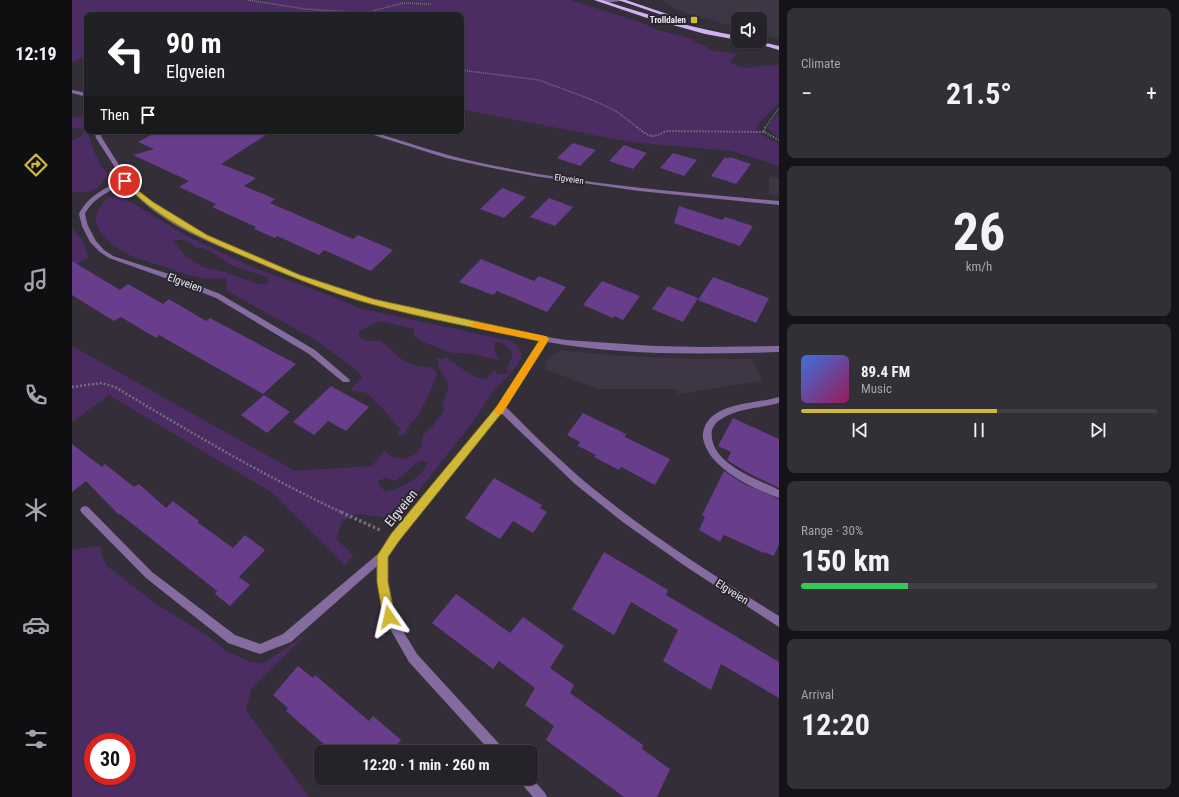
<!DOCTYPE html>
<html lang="en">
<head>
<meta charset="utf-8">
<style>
	body { margin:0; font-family:"Roboto Condensed",sans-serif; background:#322f36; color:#f1f3f6; height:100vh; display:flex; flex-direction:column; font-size:15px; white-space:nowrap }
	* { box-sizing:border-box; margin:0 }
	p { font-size:13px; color:#a4a4a8 }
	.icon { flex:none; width:22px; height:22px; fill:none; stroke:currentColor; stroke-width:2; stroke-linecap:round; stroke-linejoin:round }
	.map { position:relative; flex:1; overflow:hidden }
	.sheet { display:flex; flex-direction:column; gap:8px; padding:8px; background:#151317; width:400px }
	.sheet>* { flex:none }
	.guide { position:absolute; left:12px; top:12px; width:380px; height:122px; border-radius:8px; box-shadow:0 1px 3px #0004,0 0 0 1px #423f47; background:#202124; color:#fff; overflow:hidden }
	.fabs { position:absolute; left:659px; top:12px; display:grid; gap:8px }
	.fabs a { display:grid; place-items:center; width:36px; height:36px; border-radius:8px; background:#26222a; box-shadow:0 1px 3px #0004,0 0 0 1px #423f47; font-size:20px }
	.speed { position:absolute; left:12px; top:733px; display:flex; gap:8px; font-size:20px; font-weight:700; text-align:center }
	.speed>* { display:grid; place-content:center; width:52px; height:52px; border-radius:50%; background:#26222a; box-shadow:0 1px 3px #0004,0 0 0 1px #423f47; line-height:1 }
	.speed .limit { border:6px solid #d22; background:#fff; color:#111 }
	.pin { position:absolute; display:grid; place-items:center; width:34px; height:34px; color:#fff; margin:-17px; border:2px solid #fff; border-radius:50%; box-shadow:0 1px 4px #0007 }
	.me { position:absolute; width:44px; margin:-22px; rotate:349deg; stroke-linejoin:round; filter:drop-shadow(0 0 3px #0008) }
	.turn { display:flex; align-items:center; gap:14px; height:84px; padding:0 16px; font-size:18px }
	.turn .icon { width:52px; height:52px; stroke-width:2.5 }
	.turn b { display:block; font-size:28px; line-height:34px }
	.then { display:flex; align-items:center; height:38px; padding:0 16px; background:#0003; gap:8px; font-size:15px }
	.big { font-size:30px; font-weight:700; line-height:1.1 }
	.sheet .tile { flex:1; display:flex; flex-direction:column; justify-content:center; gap:6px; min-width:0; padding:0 14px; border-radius:8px; background:#322f36 }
	.sheet .dial { align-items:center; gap:0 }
	.dial b { font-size:52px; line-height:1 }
	.song { display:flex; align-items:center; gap:12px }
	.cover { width:48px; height:48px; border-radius:6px; background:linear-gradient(135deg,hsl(220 70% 55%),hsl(330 70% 35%)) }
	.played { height:4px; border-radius:2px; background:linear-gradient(90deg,#d1b736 55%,#423f47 55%) }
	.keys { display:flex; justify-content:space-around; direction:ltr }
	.heat { display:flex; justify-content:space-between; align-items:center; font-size:22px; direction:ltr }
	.charge { height:6px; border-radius:3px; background:linear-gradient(90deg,#34c759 30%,#423f47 0) }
	.trip { position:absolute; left:242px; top:745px; width:224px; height:40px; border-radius:8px; background:#26222a; box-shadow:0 1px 3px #0004,0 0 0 1px #423f47; font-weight:700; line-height:40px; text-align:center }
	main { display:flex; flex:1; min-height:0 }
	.tab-bar { display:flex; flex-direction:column; width:72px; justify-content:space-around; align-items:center; background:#0f0e11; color:#a4a4a8 }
	.tab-bar .icon { width:28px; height:28px }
	.tab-bar .selected { color:#d1b736 }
	.tab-bar b { font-size:18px; color:#f1f3f6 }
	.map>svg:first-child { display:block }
	.built { fill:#3e3645 }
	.green { fill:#4b2d64; fill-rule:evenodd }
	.building { fill:#683d8b }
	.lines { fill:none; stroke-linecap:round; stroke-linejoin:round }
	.path-far3 { stroke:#747079; stroke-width:1.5; stroke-dasharray:1 1; stroke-linecap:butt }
	.path-far2 { stroke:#747079; stroke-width:2; stroke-dasharray:1.5 1.5; stroke-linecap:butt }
	.path-far1 { stroke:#747079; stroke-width:2.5; stroke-dasharray:2 2; stroke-linecap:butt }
	.path { stroke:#747079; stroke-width:3.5; stroke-dasharray:2.5 2.5; stroke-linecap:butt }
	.service { fill:#866ba0; fill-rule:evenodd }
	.minor { fill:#866ba0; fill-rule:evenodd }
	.tertiary { fill:#866ba0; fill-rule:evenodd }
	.primary { fill:#d2b1f2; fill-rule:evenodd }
	.route { fill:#d1b736; stroke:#887723 }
	.slow { fill:#f59e0b }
	.poi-dot { fill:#d1b736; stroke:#29242e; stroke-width:1.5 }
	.labels { text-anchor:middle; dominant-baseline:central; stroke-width:4; stroke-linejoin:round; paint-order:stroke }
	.far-poi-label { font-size:9px; font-weight:bold; fill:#ebe8ef; stroke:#29242e; text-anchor:end }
	.far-street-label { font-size:9px; fill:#ebe8ef; stroke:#29242e }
	.street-label { font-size:11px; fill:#ebe8ef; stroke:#29242e }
	.near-street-label { font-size:13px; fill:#ebe8ef; stroke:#29242e }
</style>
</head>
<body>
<main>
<nav class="tab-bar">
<b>12:19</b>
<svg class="icon selected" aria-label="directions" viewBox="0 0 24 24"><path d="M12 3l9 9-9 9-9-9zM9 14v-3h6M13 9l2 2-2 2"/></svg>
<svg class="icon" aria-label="music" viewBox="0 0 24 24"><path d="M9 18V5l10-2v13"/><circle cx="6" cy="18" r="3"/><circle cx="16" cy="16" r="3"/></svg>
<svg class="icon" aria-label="phone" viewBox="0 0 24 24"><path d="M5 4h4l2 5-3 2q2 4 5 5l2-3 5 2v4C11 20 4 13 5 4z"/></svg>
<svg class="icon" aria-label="climate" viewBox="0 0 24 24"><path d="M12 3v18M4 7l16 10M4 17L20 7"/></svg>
<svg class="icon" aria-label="car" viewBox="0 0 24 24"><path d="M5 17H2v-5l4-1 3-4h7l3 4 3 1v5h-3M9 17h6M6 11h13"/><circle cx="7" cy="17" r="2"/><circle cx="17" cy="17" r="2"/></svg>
<svg class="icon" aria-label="filters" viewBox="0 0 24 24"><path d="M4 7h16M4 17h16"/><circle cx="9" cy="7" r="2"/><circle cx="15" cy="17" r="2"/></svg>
</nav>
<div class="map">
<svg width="707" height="797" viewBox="0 0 707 797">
	<rect width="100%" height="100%" fill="#332e38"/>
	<!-- built -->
	<path class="built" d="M589,0H707V39L688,34V19H666V28L606,10Z
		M697,176L707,178V196L697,195Z
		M488,350L537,355L618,359H680L690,381L605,394V389H525L473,369L475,359Z"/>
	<!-- green -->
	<path class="green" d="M0,0H498L568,22L586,30L625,40L619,41L634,46L637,50C647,53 653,51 664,55L658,62C673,73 690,64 707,65V103L684,126V129L689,134L707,144V166L660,151L557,142L389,109V15H15V56L1,62L0,61Z
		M707,114V138L696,129L697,124Z
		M11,116C15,123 15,130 17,137C21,150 27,165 36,174C26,191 19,194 0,192V141L10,135L13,129L0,128V118Z
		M49,196L113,235L180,267L262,297L287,308L439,341L446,346L450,356L446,364L419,394L403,419L352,484L319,518L286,514L270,521L264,539L281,555L273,565L199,492L37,395L0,422V346L223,471L300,466L313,450L319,457L332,459L344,454L349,447L351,435L360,427L373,409L370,405L377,385L366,366V362L364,358L371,359L374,357C385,363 415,395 422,368L425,374L429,375L436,373L435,368L441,355L438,349L429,342H423L422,350L427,360L395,353H380L351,342L342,335V329L308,321L287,331V337L295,341H309C329,357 330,366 358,367L365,373L360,388L346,416L338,424L332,435L324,436L328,429L311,409L295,393L278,390L290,377L286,371L242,339L155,291L154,278L136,279L117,275L59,256L42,246L29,233L23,221L27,208L35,198ZM100,240H112L124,247L134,249L143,254L161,266L195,277L197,281L194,284H186L149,271L130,267L114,256ZM351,461L356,462C349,479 330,488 313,492L305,481L314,478L323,481L346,462Z
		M0,229L10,239L16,257L0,267Z
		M28,546L30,557L35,566L83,603L134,635L156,652L179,662L192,663L235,634L179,689L174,710L237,797H0V550ZM21,742H55V776H21Z"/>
	<!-- building -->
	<path class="building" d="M86,131H200L149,164L184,178L172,186L203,199L198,203L281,239L286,235L321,250L299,271L252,250L247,255L205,236L203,238L182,229L184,227L140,207L144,204L107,187L117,181L61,155L82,149L66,142Z
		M501,143L524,150L508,166L485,158Z
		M552,145L575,153L561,169L537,161Z
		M601,153L625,160L612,176L588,168Z
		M653,157L656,159L658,157L679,164L664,184L639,176Z
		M430,188L454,197L432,218L408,209Z
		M477,198L501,207L483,226L458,217Z
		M607,206L650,220L653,217L681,226L668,246L602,223Z
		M409,259L462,281L467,276L494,287L475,312L425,291L421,295L387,282Z
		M0,261L48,290L56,284L91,304L97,299L134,321L138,318L224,364L191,394L87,335L84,338L49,317L42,321L0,295Z
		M641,277L697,298L684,323L626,300Z
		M530,281L568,296L551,320L542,316L541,318L511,305Z
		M596,286L626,298L611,322L580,309Z
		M259,386L297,407L274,431L256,421L242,435L221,422Z
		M192,395L218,412L195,433L169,415Z
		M511,413L554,434L553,437L598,459L583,485L549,467L547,470L522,457L524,455L506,446L508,442L495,435Z
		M661,418L707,439V488L678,474L658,462L655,460L659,452L646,446Z
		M0,444L30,467L33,464L62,487L67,484L94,508L101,501L127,521L125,522L161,548L173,535L193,550L167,577L178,585L158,606L143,594L145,591L48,514L47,515L14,481L0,492Z
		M652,471L672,484L707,499V544L702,556L692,552V553L652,535L648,542L627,530L633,517L630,515Z
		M422,478L470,505L468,508L475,512L461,533L441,521L428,539L393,518Z
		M532,552L596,590L594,595L707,662V698L649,664L639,690L591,661L606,630L559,602L542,635L500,609Z
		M384,594L438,633L451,617L492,646L478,668L502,685L498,693L571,745L570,749L598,769L585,797H552L474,740L482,726L453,705L463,688L427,661L421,669L360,623Z
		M226,666L241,678L243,675L297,721L301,716L329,740L320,752H261L214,711L216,708L201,695Z"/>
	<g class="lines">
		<!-- path-far3 -->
		<path class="path-far3" d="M176,0L233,9L281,12H297L331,3L359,4
			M389,70L467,80L518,99L544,111L566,128
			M693,128L707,108"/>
		<!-- path-far2 -->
		<path class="path-far2" d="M565,127C577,137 580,139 594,131L692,132
			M693,127L692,132L707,140"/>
		<!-- path-far1 -->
		<path class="path-far1" d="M0,387L29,383L43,387C118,432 192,476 271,513"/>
		<!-- path -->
		<path class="path" d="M269,512L308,530"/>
		<!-- service -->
		<path class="service" d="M0,90L15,93V97L0,93Z
			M13,506L16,507L80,572L163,635L188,644L211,634L307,553L310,552L313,553L315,556L313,559L219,642L188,654L156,643L74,578L10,513L8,510L10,507Z"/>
		<!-- minor -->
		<path class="minor" d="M22,131H28L30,138L56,179L67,192L91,211L119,227L148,241L222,273L270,290L340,309L457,334L494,340L582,346L632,347L707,346V352C630,354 551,356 475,342L434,407C463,436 492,465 523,490C581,537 644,577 707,616V627L616,568L552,523L503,484L429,413L326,540L315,557L316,582L322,616L345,654L431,748L433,752H419L337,662L313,620L306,582L305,556L320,534L426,406L468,341C411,329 352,319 296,303C252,290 210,273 168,255C127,238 81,219 53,183C39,190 20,199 13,214L16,226L24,241L32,250L41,256L97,274L148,294L243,350L278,380L277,382H271L237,354L144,298L93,278L37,258L28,252L18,242L10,226L7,214C15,197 34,187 51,180L24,138Z
			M289,131H298C334,142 371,155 409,163C507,184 607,192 707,201V205L567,191L462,176L410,166L374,158Z
			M707,397V403C689,408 667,408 651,418C643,422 638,429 640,438C643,465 685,479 707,490V498C681,489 636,468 631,438C630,429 635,420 642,415C660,402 687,403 707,397Z
			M459,777L473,793L475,797H461L448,782L446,778Z"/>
		<!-- tertiary -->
		<path class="tertiary" d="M530,0H556L533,3Z"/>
		<!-- primary -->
		<path class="primary" d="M522,0H530C575,15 620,28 666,36V40L633,34L572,17Z
			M546,0H554L598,15L593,16Z
			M676,41H686L707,46V50Z"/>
	</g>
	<!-- route -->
	<path class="route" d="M51,179H56L68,192L81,202L135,235L228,275L301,299L476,337L477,339L476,341L432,410L327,541L316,557V582L323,617L321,621L317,622L313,621L311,617L305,582V556L319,534L426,405L467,341C411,329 354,319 299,304C255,292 213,274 171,256C128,238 83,217 51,182Z"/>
	<!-- slow -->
	<path class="slow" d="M403,322L473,336L477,339L430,414L426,415L422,411L423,409L467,341L400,327L399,325L400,323Z"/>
	<!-- markers -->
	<rect class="poi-dot" x="618" y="16" width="8" height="8" rx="2"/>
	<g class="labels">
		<!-- far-poi labels -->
		<g class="far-poi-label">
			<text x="614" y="20">Trolldalen</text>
		</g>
		<!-- far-street labels -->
		<g class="far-street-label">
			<text transform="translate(497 179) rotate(8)">Elgveien</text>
		</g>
		<!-- street labels -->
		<g class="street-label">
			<text transform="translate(113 283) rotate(20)">Elgveien</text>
			<text transform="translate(660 592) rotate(32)">Elgveien</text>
		</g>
		<!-- near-street labels -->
		<g class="near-street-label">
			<text transform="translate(329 508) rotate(-51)">Elgveien</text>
		</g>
	</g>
</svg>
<div class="fabs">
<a><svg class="icon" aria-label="sound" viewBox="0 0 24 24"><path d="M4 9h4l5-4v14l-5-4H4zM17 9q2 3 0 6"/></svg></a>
</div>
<div class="speed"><div class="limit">30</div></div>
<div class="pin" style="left:53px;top:181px;background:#d93025"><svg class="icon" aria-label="arrive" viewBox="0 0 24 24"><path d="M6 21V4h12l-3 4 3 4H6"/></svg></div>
<svg class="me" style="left:317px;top:617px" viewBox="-20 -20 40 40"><path d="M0-17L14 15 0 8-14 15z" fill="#d1b736" stroke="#fff" stroke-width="4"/></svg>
<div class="trip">12:20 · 1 min · 260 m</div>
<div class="guide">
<div class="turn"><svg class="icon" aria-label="left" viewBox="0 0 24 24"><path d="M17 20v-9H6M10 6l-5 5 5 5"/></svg><div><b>90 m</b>Elgveien</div></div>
<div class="then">Then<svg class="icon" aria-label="arrive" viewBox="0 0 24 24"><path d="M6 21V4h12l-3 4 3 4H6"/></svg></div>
</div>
</div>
<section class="sheet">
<div class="tile"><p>Climate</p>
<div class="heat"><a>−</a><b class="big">21.5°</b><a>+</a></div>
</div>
<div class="tile dial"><b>26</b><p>km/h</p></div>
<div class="tile">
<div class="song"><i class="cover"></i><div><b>89.4 FM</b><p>Music</p></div></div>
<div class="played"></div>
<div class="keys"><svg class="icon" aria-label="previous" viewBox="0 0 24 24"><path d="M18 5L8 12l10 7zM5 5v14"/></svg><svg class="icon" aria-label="pause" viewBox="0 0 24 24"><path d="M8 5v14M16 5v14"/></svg><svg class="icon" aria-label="next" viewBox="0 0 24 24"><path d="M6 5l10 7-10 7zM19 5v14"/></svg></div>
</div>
<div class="tile"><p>Range · 30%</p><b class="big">150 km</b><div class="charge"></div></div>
<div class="tile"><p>Arrival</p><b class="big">12:20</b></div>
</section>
</main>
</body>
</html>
